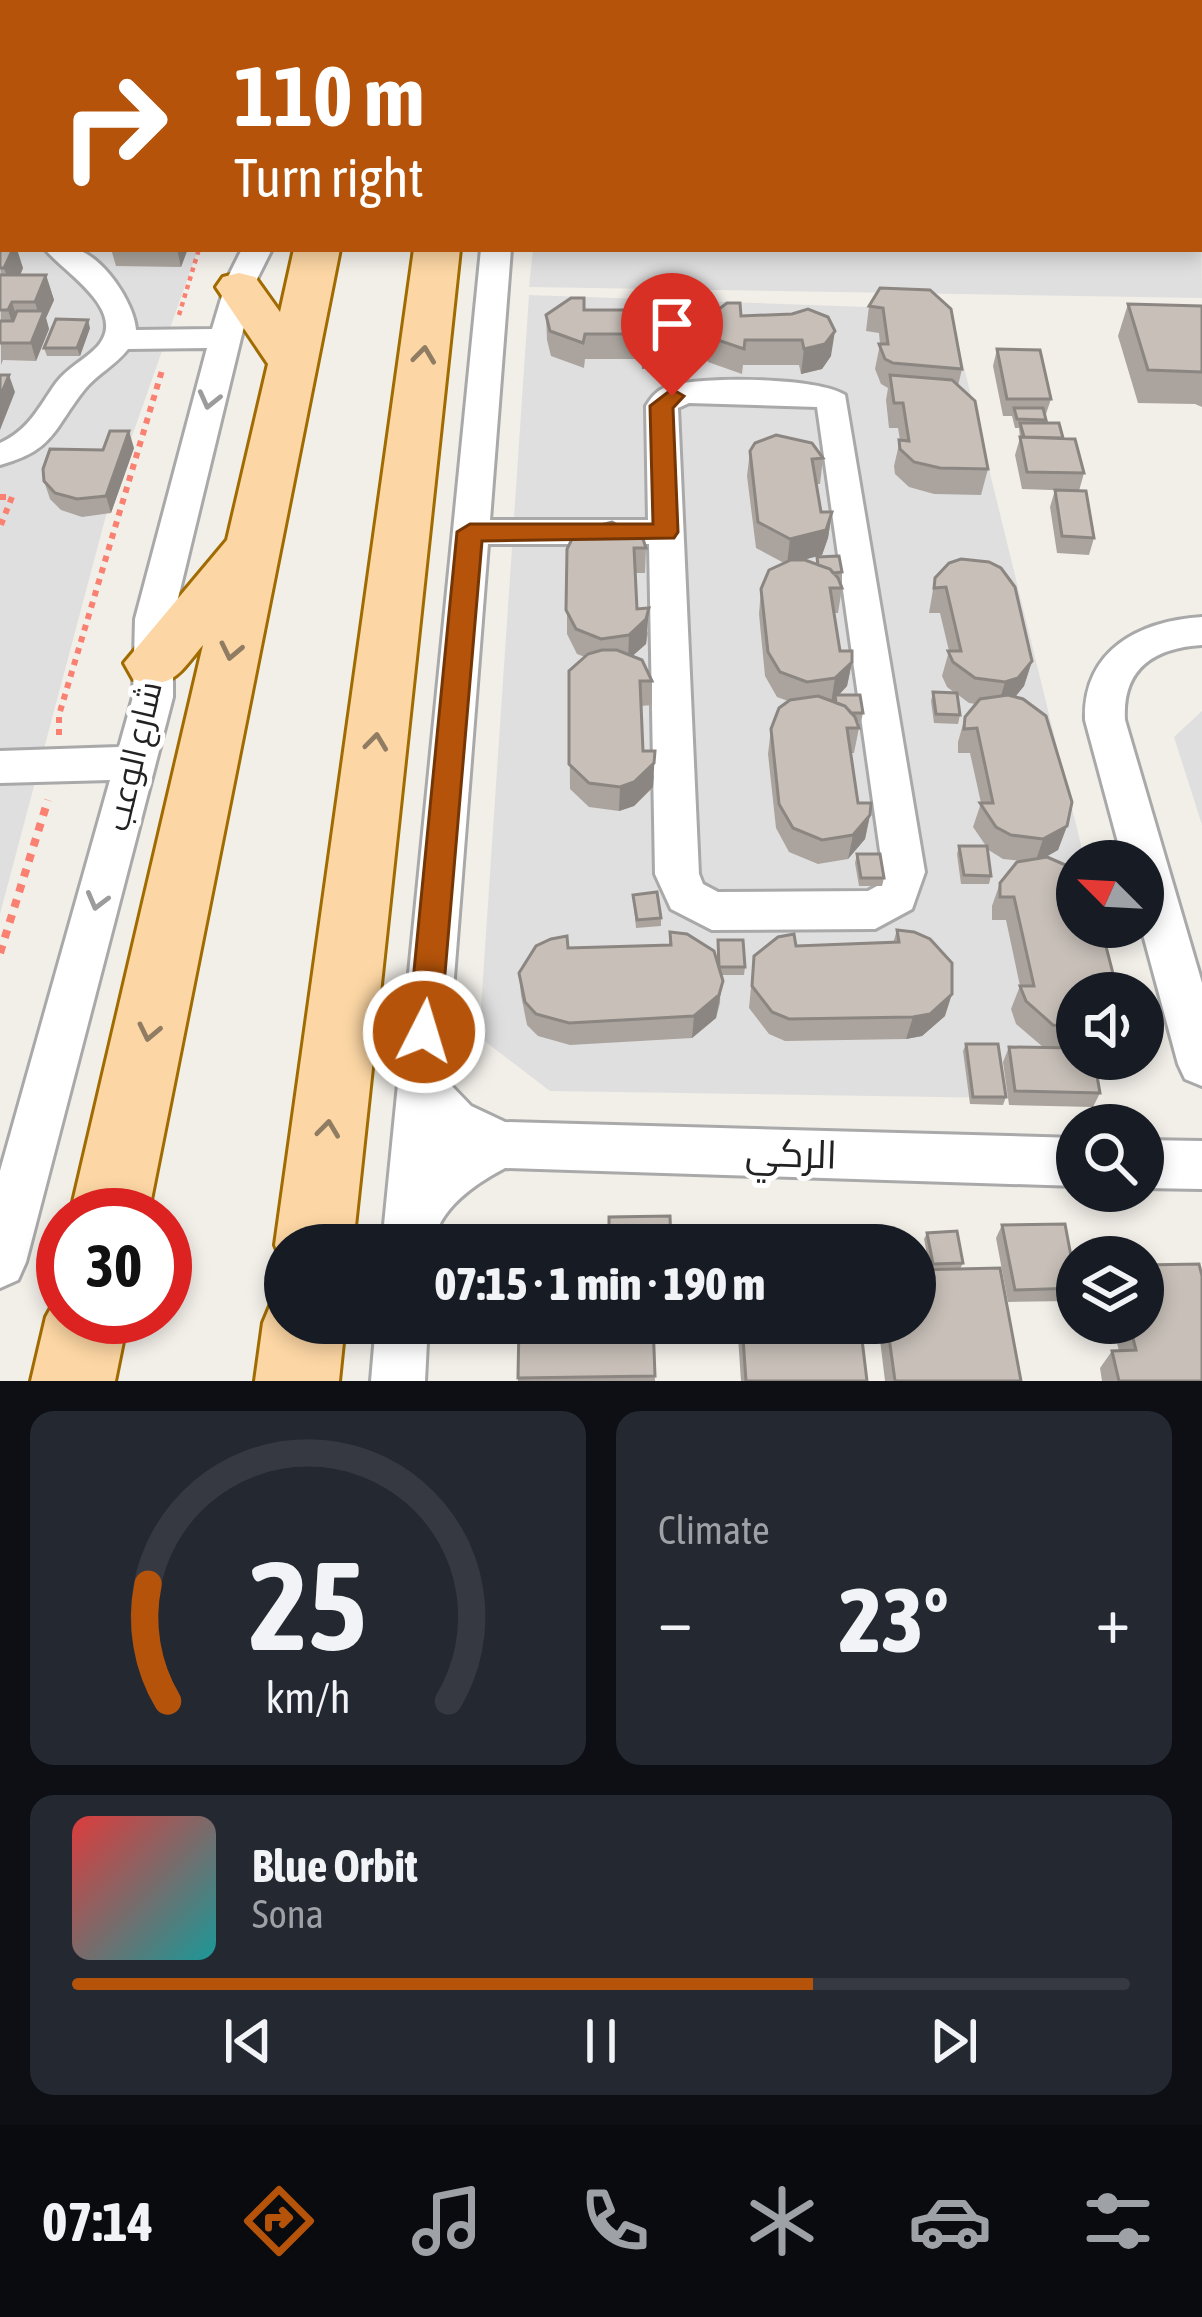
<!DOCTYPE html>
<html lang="en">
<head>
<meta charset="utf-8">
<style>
	body { margin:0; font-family:"Asap Condensed",Cairo,sans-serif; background:#242831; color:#f1f3f6; height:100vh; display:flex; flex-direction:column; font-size:45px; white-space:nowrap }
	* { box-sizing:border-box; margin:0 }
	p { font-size:39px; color:#9ea1a6 }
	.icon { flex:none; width:66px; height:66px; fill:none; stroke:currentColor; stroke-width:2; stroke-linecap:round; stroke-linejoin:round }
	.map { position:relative; height:1381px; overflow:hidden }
	.side { display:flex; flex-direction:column; gap:30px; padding:30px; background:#0d0f14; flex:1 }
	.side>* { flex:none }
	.guide { position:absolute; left:0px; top:0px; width:1203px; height:252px; box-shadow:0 6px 18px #0003; background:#b45309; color:#fff; overflow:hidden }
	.needle { width:78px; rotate:294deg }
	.buttons { position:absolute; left:1056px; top:840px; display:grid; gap:24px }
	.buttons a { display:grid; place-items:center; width:108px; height:108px; border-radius:50%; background:#171b24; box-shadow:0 6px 18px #0003; font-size:60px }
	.speed { position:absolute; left:36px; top:1188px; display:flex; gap:24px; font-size:60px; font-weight:700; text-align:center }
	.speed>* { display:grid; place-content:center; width:156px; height:156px; border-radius:50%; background:#171b24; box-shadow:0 6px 18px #0003; line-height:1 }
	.speed .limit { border:18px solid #d22; background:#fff; color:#111 }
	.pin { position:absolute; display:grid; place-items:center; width:102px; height:102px; color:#fff; margin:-123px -51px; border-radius:50% 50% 50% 0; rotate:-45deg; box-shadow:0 0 12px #0007 }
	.pin .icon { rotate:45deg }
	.me { position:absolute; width:132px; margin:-66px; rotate:5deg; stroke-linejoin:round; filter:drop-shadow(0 0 9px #0008) }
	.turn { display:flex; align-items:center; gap:42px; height:252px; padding:0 36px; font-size:54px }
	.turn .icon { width:156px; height:156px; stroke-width:2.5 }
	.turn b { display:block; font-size:84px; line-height:102px }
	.big { font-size:90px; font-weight:800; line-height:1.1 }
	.side .card { flex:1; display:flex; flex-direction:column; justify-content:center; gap:18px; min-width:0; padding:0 42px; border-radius:24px; background:#242831 }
	.side .dial { align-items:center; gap:0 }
	.dial svg { height:312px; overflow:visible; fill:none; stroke:#363941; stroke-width:7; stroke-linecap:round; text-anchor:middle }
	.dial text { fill:#f1f3f6; stroke:none }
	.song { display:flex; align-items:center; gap:36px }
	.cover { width:144px; height:144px; border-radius:18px; background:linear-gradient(135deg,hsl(0 70% 55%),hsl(180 70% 35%)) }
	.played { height:12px; border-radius:6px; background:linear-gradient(90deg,#b45309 70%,#363941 70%) }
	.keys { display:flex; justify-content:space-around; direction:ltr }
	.heat { display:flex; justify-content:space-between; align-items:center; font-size:66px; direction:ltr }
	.side .tiles { flex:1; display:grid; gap:30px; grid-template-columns:1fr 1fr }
	.card:last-child { grid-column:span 2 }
	.trip { position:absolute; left:264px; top:1224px; width:672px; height:120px; border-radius:60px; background:#171b24; box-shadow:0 6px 18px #0003; font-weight:800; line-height:120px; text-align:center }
	.menu { display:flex; height:192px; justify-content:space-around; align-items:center; background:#090b0e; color:#9ea1a6 }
	.menu .icon { width:84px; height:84px }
	.menu .current { color:#b45309 }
	.menu b { font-size:54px; color:#f1f3f6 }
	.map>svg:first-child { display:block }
	.residential { fill:#e0dfdf }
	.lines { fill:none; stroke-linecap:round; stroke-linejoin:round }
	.minor-casing { stroke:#a9a9a9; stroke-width:6 }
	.primary-casing { stroke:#a06b00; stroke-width:6 }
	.path-far2 { stroke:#fa8072; stroke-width:4.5; stroke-dasharray:4.5 4.5; stroke-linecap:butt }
	.path-far1 { stroke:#fa8072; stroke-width:6; stroke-dasharray:6 6; stroke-linecap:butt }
	.path { stroke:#fa8072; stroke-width:8; stroke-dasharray:8 8; stroke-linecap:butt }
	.minor { fill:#fff; fill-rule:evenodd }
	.primary { fill:#fcd6a4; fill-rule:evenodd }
	.wall { fill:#aba49e }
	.shaded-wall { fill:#8b8681 }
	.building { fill:#c7bfb8; stroke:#8b8681; stroke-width:3 }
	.oneway { stroke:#8f7c63 }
	.oneway2 { stroke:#9c9c9c }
	.route { fill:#b45309; stroke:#753606; stroke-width:3 }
	.labels { text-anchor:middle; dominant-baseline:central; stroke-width:10; stroke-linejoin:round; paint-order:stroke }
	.street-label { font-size:33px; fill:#222; stroke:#fff }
	.near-street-label { font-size:39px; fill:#222; stroke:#fff }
</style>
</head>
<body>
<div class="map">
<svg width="1202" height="1381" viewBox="0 0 1202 1381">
	<rect width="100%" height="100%" fill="#f2efe9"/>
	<!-- residential -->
	<path class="residential" d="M1200,109L1202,298L529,287L533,249H1200Z
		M0,200L3,249H198L112,493L0,914Z
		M529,295L950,310L1085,861H1077V1059H1103L1075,1099L550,1091L479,1037Z
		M1202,711V825L1174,737Z"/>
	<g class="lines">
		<defs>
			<path id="minor" d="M173,0H197L172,3Z
				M308,0H332V3H308Z
				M507,0H531L506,3Z
				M543,0H567V3H543Z
				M0,178H3V194H0Z
				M45,249C54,249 66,247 74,249C102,254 135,304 136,330L212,329L227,279L242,249H272L257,279L241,338L173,619V697L26,1262L18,1280L0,1288V1171L110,780L0,783V751L119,747L133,697L135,619L207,348L128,349C116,365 97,374 85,389C53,429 55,450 0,465V443C29,430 39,407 56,383C68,367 85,360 98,346C129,310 63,272 45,249Z
				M481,249H511L490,520H648L646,406C651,398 656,391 666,387C698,376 818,377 845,395L925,872L912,909L875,929L712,930L671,909L655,874L649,544H488L446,1080L471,1106L505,1122L1077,1138V1186L505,1168C476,1183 436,1210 434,1245H382ZM689,403L817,407L883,872L879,885L868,891L718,892L703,884L699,874L678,408Z
				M1202,617V645C1153,648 1122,669 1125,720L1202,983V1086L1185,1079L1178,1064L1141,927L1143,861H1123L1085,720C1083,650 1139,621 1202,617Z
				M1143,1140L1202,1141V1189L1143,1188Z
				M376,1323H428L425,1381H371Z"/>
			<path id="primary" d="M352,0H388V3H352Z
				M425,0H461L463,3H427Z
				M294,249H340L148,1215H70L203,645C179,673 173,691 133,679L124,663L227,540L268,364L216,287L223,277L239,273L255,277L280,312Z
				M414,249H460L353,1245H285V1270L275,1245Z
				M63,1286V1317H128L115,1381H31L46,1317Z
				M285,1290V1323H345L339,1381H255L263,1323L275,1294Z"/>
		</defs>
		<!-- minor casing -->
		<use href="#minor" class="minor-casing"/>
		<!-- primary casing -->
		<use href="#primary" class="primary-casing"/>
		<!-- path-far2 -->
		<path class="path-far2" d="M179,315L199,249"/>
		<!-- path-far1 -->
		<path class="path-far1" d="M0,497H12L0,527
			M59,735V715L163,367"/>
		<!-- path -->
		<path class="path" d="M0,953L48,800"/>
		<!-- minor -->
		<use href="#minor" class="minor"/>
		<!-- primary -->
		<use href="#primary" class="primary"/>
	</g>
	<!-- wall -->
	<path class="wall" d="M781,0H955L956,3H781Z
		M959,0H1037L1036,3H1042L1040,0H1120V2H1124L1123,0H1202V42H1200V3H960Z
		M0,40H3V87H0Z
		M3,102V149H0V105Z
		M0,191L3,249L23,268L20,275H46L54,300L46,318L49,329L36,361L3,360L1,365Z
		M111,249L187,251L181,267L116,266Z
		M880,288L962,369L958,386L988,469L981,495L934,494L909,487L895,474L894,466L900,440L898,428H889L886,400L888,388L881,384L875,369L880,344L879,333L866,331L869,306Z
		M1128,304L1202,306V407L1195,404L1138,403L1118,336Z
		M584,310L674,344L671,358L654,367L642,369L641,359H585L584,368L551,356L547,340L546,315Z
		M792,314L831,356L822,369L801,374L799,365H743L742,374L708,362L702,346L703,321L741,316Z
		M90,328L80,356H47L44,348Z
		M997,349L1051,399L1045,417L1046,423L1063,438L1084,473L1079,491L1022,489L1015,455L1020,438L1019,428H1015L1012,416H1003L993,366Z
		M134,448L111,513L82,517L61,510L50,499L44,481L103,450Z
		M750,451L823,458L820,484H816L821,512H832L828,538L822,555L803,560L816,564L817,557L842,572V588L838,613H834L840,651L852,662L847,686L839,695L863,713L861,722H856L859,728L854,753H850L858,803L870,815L865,839L848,859L818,864L789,852L776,828L768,754L771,729L788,701L777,697L765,676L759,614L761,589L784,563L756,548L747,476Z
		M1055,490L1094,538L1089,555L1057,553L1050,507Z
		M646,548L645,573H635L637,609L648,633L646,644L632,656L652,681V705L641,706L643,751L654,776L653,787L634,806L619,811L589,807L570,789L569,671L585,657L577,654L567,634V549Z
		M935,578L1032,661L1024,686L1015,697L1067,826L1058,850L1044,858L1077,993V1059L1100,1093L1093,1107L1009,1105L1003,1062L1009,1047H1043L1016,1024L1011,1009L1020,986L1006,920H992V906L1000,883L1022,861L1003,859L987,849L991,876L989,884H961L957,854L959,846H986L973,827L981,803L970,753H958V742L965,717L976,704L969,703L957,694L960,715L958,724L934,723L931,701L933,692L955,693L947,687L942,676L949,651L940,613H929Z
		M857,854L884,878L882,886H859L855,863Z
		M633,895L661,918V926L636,928Z
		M897,930L945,1016L922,1036L906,1039L785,1041L769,1034L749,1008L754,956L796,946L893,943Z
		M670,932L718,964V940L745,967L744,975H721L720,1003L716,1018L692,1038L570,1045L538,1036L527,1025L521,995L519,973L568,948L669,945Z
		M966,1044L1006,1097L1003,1105L970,1104L963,1051Z
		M1002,1225L1077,1280V1291L1071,1301L1008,1302L996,1238Z
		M927,1233L963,1263L960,1269L1021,1381H885L878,1323H915L930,1270L924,1239Z
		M519,1323H653L655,1381H518Z
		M737,1323H860L867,1381H741Z
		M1090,1323H1143L1202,1381H1102L1100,1368L1112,1351H1119L1115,1335L1093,1336Z"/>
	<!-- shaded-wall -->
	<path class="shaded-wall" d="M3,220V249L0,248V227Z
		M13,249H17L23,268L13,293L4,268Z
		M177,249H186L187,251L181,267Z
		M46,275L54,300L46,318L49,329L36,361L31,343L40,320L35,302Z
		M12,302L20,327L16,335L8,310Z
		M675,319L671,358L654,367L642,369L643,344Z
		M88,320L90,328L80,356L77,348Z
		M835,331L831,356L822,369L801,374L804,349Z
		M9,375L15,392L0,430V397Z
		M129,431L134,448L111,513L106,496Z
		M832,512L828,538L822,555L787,564L790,539Z
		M649,608L646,644L628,660L629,635Z
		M1032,661L1024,686L1011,702L998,706L1005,682Z
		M852,662L847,686L831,703L835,678Z
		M655,751L653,787L634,806L619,811L620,787Z
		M870,815L865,839L848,859L853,835Z
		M1067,826L1058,850L1035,863L1043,839Z
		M723,981L716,1018L692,1038L694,1016Z
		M952,994L945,1016L922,1036L906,1039L913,1017Z"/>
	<!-- building -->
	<path class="building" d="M104,0H140L139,3H95Z
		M212,0H258L257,3H211Z
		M703,0L780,1V3H703Z
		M794,0L871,1L872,3H794Z
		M878,0H955L956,3H878Z
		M566,1H607V3H566Z
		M618,1L695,2V3H618Z
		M966,1L1043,3H967Z
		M1139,1H1202V26H1200V3H1139Z
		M3,43V71H0V47Z
		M1200,49H1202V73H1200Z
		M2,102H3V133H0V105Z
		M0,191H3V220L0,227Z
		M0,244H3V249H13L4,268H0Z
		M0,275H46L35,302H12L8,310H0Z
		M880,288L930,290L951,309L962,369L893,363L885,359L879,344H888L883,308L869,306Z
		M571,298H584V310H627L652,303L675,319L672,333L654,342L643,344L642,334H585L583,343L550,331L546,315Z
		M727,303H740L741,316L792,314L808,309L828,317L835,331L825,344L804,349L802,340H745L744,349L709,337L703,321Z
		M1128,304L1202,306V372L1148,370Z
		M17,311H44L31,343H0V321H13Z
		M56,319L88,320L77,348H44Z
		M997,349L1040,350L1051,399H1007Z
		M0,375H9L0,397Z
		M890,375L952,380L975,401L988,469L940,468L914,462L900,449L899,440L909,441L903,403H894Z
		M1014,408H1043L1046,420L1017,419Z
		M1020,423H1059L1063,438L1024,437Z
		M110,431H129L106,496L77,499L55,493L44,481L43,469L50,449L103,450Z
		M776,435L812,443L823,458L812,459L821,512H832L826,530L790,539L758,522L750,451L755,443Z
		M1020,437L1075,439L1084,473L1027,472Z
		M1055,490L1086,491L1094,538L1062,536Z
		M612,522L643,539L646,548H634L637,609L649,608L646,619L629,635L601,639L576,629L566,610L567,549L576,531Z
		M839,556L842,572L833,573L830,569L818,565L817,557Z
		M961,559L989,562L1001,568L1015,587L1032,661L1018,678L1005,682L975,678L953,662L948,651H961L946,587L934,588L935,578L949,563Z
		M791,560H805L830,569L838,578L842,588H830L840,651H852V662L835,678L807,682L780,672L768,652L761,589L769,570Z
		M602,650H617L642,660L652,681H640L643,751H655L654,763L634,782L620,787L589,783L569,764V671L588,654Z
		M933,692L957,693L960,715L936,714Z
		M835,695H860L863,713H851L845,706L836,703Z
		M1008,695L1023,699L1046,716L1072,802L1067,826L1043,839L1011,835L996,827L980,803H993L977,728L964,729L965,717L980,699Z
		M818,696L845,706L855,717L859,728H847L858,803H871L870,815L853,835L822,840L793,828L779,804L771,729L779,708L790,700Z
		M959,846H987L991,876L964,875Z
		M857,854H880L884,878H861Z
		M1047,857L1077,870V927H1101L1118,993H1077V1028L1053,1025L1026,1001L1020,986H1034L1014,897H1000V883L1017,862Z
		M657,892L661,918L637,920L633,895Z
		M897,930L914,932L930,939L952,963V994L930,1014L913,1017L789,1019L772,1012L752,986L754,956L778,937L794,934L796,946L899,942Z
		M670,932L687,934L714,951L723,981L719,995L694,1016L569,1023L536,1014L525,1002L519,973L536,946L551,939L567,936L568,948L671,945Z
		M718,940H743L745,967H719Z
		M966,1044H998L1006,1097H973Z
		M1009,1047L1077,1048V1059H1094L1100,1093L1015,1091Z
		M670,1216L671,1245H609V1217Z
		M1065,1224L1077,1288L1015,1290L1002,1225Z
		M957,1231L963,1263L933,1264L927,1233Z
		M1199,1264L1202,1276V1381H1119L1112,1351L1136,1350L1129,1323H1143V1265Z
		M1000,1268L1021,1381H895L887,1323H915V1270Z
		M519,1323H653L655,1376L518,1378Z
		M742,1323H860L867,1381H746Z"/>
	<!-- one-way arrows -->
	<defs><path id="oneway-chevron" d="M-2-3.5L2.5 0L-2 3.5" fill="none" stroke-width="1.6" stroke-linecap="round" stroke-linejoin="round" transform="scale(3)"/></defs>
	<g class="oneway">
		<use href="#oneway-chevron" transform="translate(424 355) rotate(-83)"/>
		<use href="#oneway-chevron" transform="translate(231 651) rotate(102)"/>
		<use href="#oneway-chevron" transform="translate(376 742) rotate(-83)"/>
		<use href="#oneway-chevron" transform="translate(149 1032) rotate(102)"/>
		<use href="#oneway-chevron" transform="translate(328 1129) rotate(-83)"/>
	</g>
	<g class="oneway2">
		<use href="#oneway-chevron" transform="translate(209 400) rotate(104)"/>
		<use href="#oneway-chevron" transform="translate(97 901) rotate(105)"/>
	</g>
	<!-- route -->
	<path class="route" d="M672,389L684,396L673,408L678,532L674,538L482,541L440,1032L436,1043L424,1047L413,1043L408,1032L457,532L470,524H653L650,406Z"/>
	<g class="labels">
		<!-- street labels -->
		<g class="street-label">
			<text transform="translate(133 756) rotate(-77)">شارع الوعب</text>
		</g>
		<!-- near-street labels -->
		<g class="near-street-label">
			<text transform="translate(791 1153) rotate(2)">الركي</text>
		</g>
	</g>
</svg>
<div class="buttons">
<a><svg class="needle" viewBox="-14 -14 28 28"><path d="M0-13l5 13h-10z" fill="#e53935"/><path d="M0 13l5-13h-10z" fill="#9ea1a6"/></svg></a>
<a><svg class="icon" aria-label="sound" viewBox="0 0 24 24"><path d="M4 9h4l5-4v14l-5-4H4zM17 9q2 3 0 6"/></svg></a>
<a><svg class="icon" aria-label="search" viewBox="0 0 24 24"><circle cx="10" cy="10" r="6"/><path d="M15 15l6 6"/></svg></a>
<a><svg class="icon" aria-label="layers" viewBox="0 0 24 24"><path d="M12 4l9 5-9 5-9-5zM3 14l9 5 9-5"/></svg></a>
</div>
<div class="speed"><div class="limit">30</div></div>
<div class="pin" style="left:672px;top:396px;background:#d93025"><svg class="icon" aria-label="arrive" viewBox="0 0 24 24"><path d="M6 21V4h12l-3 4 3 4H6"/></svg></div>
<svg class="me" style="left:424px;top:1032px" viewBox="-20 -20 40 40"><circle r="17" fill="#b45309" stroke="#fff" stroke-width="3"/><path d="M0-11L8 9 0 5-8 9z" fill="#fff"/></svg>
<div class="trip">07:15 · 1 min · 190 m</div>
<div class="guide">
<div class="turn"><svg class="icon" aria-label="right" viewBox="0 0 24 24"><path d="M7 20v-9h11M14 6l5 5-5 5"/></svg><div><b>110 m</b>Turn right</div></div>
</div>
</div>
<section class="side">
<div class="tiles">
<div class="card dial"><svg viewBox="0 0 100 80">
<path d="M14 69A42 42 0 1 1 86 69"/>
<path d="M14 69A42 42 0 0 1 9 39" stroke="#b45309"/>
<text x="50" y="56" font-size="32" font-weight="700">25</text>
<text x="50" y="72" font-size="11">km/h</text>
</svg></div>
<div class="card"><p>Climate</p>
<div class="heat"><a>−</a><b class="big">23°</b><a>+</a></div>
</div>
<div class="card">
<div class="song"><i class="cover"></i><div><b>Blue Orbit</b><p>Sona</p></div></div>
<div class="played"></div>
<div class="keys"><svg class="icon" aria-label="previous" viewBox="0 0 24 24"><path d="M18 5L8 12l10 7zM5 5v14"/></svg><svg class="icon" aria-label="pause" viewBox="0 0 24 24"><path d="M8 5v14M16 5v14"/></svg><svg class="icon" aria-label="next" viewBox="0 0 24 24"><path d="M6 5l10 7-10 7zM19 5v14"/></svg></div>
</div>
</div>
</section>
<nav class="menu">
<b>07:14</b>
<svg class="icon current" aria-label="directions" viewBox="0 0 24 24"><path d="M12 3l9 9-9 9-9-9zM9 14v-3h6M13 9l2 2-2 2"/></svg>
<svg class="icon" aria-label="music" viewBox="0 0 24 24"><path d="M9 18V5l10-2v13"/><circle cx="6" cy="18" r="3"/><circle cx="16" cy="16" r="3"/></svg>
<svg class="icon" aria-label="phone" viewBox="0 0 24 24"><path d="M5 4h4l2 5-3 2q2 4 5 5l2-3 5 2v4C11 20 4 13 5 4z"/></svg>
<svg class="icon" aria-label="climate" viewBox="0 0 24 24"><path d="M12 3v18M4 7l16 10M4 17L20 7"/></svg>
<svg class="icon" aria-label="car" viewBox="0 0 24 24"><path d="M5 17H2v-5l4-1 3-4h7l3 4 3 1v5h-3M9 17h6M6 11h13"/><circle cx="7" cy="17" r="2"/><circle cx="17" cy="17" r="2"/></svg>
<svg class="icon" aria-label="filters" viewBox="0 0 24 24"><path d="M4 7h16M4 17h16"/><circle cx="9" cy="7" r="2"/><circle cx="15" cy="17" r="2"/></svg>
</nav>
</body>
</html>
